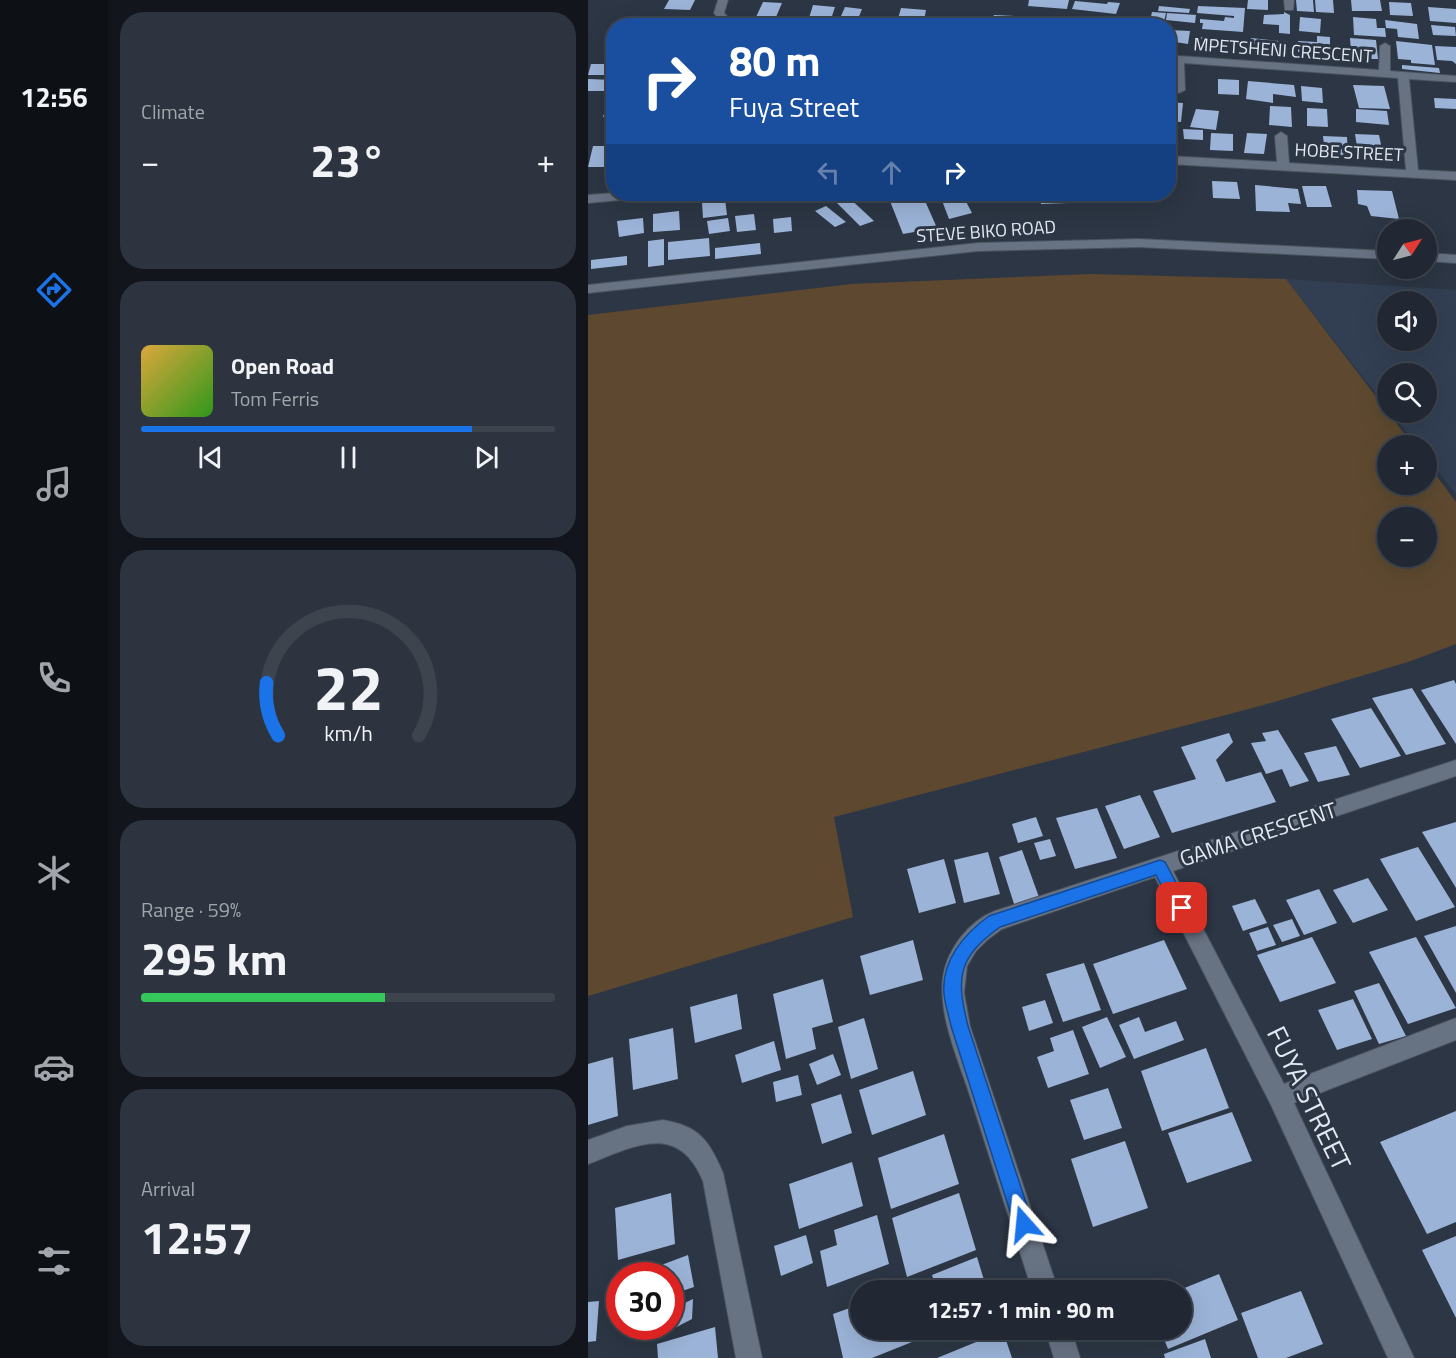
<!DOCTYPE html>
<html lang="en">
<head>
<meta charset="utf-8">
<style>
	body { margin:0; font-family:"Titillium Web",sans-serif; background:#2d343f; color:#f1f3f6; height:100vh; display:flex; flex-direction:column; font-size:22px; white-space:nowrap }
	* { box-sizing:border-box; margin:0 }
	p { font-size:20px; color:#a2a6ac }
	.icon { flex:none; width:33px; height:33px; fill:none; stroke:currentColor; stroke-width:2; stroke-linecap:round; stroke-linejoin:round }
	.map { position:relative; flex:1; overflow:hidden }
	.drawer { display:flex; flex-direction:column; gap:12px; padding:12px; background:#12161c; width:480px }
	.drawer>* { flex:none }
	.guide { position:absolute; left:18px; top:18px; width:570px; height:183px; border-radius:24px; box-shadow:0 6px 24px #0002,0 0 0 2px #3e444e; background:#1a4fa0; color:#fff; overflow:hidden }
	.needle { width:39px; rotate:54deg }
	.controls { position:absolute; left:789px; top:219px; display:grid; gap:12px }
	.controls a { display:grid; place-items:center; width:60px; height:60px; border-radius:50%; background:#212833; box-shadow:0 6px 24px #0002,0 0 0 2px #3e444e; font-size:30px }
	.speed { position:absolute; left:18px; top:1262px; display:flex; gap:12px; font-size:30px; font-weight:700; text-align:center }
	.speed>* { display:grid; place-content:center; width:78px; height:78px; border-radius:50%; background:#212833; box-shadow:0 6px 24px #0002,0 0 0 2px #3e444e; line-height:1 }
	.speed .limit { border:9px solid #d22; background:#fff; color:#111 }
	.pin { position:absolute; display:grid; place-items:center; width:51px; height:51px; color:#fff; margin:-26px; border-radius:12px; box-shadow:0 3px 9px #0006 }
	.me { position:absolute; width:66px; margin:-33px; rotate:342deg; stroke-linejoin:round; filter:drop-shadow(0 0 4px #0008) }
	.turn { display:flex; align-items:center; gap:21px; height:126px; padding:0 24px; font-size:27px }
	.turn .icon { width:78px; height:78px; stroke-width:2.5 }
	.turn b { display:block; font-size:42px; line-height:51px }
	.lanes { display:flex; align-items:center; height:57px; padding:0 24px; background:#0003; justify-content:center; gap:30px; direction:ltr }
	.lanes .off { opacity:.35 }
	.big { font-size:45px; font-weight:700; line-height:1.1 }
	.drawer .widget { flex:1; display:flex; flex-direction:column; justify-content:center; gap:9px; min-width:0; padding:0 21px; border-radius:24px; background:#2d343f }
	.drawer .dial { align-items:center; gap:0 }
	.dial svg { height:156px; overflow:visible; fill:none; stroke:#3e444e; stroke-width:7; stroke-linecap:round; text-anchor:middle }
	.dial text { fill:#f1f3f6; stroke:none }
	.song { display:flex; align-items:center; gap:18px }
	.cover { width:72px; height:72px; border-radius:9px; background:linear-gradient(135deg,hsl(40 70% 55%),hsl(110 70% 35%)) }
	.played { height:6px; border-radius:3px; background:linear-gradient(90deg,#1a73e8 80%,#3e444e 80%) }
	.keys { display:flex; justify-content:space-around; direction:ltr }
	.heat { display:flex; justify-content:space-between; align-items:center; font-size:33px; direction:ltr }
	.charge { height:9px; border-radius:4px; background:linear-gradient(90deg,#34c759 59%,#3e444e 0) }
	.trip { position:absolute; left:262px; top:1280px; width:342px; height:60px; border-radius:30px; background:#212833; box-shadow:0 6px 24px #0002,0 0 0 2px #3e444e; font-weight:700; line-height:60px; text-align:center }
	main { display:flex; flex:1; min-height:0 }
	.tab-bar { display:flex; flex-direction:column; width:108px; justify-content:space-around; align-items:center; background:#0d1014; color:#a2a6ac }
	.tab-bar .icon { width:42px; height:42px }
	.tab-bar .current { color:#1a73e8 }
	.tab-bar b { font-size:27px; color:#f1f3f6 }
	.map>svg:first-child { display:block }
	.built { fill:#323f53; fill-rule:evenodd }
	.green { fill:#5e4930; fill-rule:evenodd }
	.building { fill:#9bb3d7 }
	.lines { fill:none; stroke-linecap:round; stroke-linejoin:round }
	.minor-casing { stroke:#4a525e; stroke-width:2 }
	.minor { fill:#677283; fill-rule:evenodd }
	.route { fill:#1a73e8; stroke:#114b97; stroke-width:1.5 }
	.labels { text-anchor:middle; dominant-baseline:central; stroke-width:6; stroke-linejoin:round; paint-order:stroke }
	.far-street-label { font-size:18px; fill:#e2e8f2; stroke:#2c3644 }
	.street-label { font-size:22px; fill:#e2e8f2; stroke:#2c3644 }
	.near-street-label { font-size:27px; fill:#e2e8f2; stroke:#2c3644 }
</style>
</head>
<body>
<main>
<nav class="tab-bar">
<b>12:56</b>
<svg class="icon current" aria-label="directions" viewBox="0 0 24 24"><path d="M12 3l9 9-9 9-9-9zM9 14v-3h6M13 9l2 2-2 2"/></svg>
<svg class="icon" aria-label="music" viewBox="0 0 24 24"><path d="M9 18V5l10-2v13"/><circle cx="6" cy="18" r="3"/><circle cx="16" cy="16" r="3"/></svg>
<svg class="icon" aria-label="phone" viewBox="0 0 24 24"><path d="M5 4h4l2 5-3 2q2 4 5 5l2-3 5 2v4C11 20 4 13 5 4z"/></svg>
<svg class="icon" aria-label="climate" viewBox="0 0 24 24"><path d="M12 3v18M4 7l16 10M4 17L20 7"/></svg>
<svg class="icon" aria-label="car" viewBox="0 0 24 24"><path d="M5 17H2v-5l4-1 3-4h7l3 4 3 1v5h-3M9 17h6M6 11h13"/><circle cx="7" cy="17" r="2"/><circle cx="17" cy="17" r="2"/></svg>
<svg class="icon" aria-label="filters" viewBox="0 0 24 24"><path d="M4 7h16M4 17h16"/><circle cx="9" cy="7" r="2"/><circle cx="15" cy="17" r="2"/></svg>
</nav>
<section class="drawer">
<div class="widget"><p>Climate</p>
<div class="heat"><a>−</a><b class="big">23°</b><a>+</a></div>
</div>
<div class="widget">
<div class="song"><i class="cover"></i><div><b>Open Road</b><p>Tom Ferris</p></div></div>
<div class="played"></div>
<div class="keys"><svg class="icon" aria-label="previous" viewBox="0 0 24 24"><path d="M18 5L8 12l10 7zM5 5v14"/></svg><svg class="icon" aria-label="pause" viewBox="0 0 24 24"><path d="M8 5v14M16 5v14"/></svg><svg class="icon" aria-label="next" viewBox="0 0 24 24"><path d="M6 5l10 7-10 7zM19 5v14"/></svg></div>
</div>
<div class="widget dial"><svg viewBox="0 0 100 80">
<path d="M14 69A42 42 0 1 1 86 69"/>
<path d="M14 69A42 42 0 0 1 8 42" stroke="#1a73e8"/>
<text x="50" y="56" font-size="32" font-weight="700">22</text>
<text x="50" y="72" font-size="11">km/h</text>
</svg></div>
<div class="widget"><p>Range · 59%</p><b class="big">295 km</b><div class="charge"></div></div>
<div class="widget"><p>Arrival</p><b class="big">12:57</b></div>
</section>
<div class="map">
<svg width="868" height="1358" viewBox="0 0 868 1358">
	<rect width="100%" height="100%" fill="#2c3644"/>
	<!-- built -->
	<path class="built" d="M698,279L868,290V494L839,457L838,446L829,445L803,413L838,412V374H800L799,408ZM800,302H838V340H800Z"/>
	<!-- green -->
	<path class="green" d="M502,274L698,279L825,445L800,446V484H838L839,463L868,502V644L823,661L676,705L246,817L265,917L0,996V315L263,284ZM800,518H838V556H800Z"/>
	<!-- building -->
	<path class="building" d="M81,0H107L102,10L76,9Z
		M441,0H481L479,9L440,6Z
		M660,0H680V10L659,9Z
		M708,0H725L726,12L709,11Z
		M727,0H745L746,13L728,12Z
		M763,0H792L794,11H764Z
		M487,1L519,4L520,2L532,3L528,14L484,9Z
		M175,2L194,3L188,17H168Z
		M801,2L823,3L825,16L802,15Z
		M225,5L247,7L243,19L221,18Z
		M571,6L602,9L601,13L570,11Z
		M610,6L657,8L655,32L614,29L615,23H612V19L636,21L637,17L646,18V16L609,13Z
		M257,7L274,9L268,24L250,23Z
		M840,7L868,9V23L842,21Z
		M313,8L338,10L335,26H308Z
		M564,12L578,13L575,26H561Z
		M696,12L702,15V34L691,33V25L675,24L676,15L696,14Z
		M579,13L608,15L607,23L578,20Z
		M406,15L427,16L425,26H394L395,22H403Z
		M345,17L366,18L364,26H341Z
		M712,17L733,19L732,33L711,31Z
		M765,17L788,19L789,28H797L798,37L766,35Z
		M797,20L829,24L831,39L810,37L809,29L798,28Z
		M843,25L867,27L868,36L845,35Z
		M581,30L602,31L600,44L580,41Z
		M729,36L742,37V45L730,43V52H710V41L729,42Z
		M611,37L633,39L632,49L610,48Z
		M663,38L700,42L699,50L684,49L683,53L661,51Z
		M762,38L788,40L790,59H753V50L763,51Z
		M808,41L844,45L847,65L823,63V60L810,59Z
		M847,46L868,47V64L864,61L849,60Z
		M3,64H26V75H0Z
		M814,65L851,68L852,73L814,69Z
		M0,79L26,80V84L22,91H0Z
		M630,79L651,80V95L630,94Z
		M660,81L706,85L708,97L685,94V103L658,99Z
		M765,85L796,86L802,109L771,108Z
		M713,86L734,88L735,103L714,101Z
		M21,98H26V117H15Z
		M846,98L868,99V109L847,108Z
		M580,102L595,103L593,122L580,121Z
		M682,106L703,107L704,127L681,125Z
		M719,108L739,109L740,127L719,126Z
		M608,109L631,111L628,130L602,127Z
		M768,109L799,111L801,125L768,122Z
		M595,129L615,130V140L596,139Z
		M623,133L645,134V151L622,150Z
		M659,133L679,134L676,154L656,153Z
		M767,134L791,135L795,154L770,153Z
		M735,136L759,137L760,156L737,154Z
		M5,146H22L16,167H0Z
		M624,181L649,182L652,199L625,198Z
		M667,185L710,189L713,204L700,203L702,212L668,211Z
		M714,186H738L744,207H719Z
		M769,190L804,191L811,219L783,216L779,206L770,204Z
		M257,194L286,221L272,226L244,198Z
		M312,194H334L349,228L315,234L300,196Z
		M369,194H374L384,213L361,219L353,198Z
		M453,194H478L480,203L453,204Z
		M137,199L139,215L115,218L114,202Z
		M238,206L258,222L247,227L227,211Z
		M91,211L92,230L65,232V214Z
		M166,214L168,230L149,232L147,216Z
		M203,217L204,231L186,233L185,219Z
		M55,218L56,233L31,237L29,221Z
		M140,218L142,231L121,234L119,221Z
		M121,238L122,256L80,260V242Z
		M76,239V265L60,267V241Z
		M172,243L173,254L127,259V248Z
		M39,256V265L3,269V260Z
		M866,680L868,684V744L833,690Z
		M824,688L858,744L818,755L784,698Z
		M783,708L813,756L772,768L743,719Z
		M690,730L721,781L702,787L694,769L678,774L663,743L678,741L674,733Z
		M641,733L645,742L628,760L638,782L673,772L688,802L628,820L612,786L628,820L584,833L565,791L608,779L593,747Z
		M748,746L762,775L730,782L716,753Z
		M552,795L572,837L536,849L517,806Z
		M509,808L529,858L487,869L468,818Z
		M448,817L455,836L430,843L424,824Z
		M868,822V888L834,832Z
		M462,839L468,856L452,860L446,843Z
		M830,847L867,907L828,921L792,859Z
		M434,850L452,900L427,907L411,857Z
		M400,852L412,894L376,903L366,860Z
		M356,859L368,903L331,913L319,869Z
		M780,878L800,910L765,923L745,890Z
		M731,889L749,923L716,935L698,900Z
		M667,899L679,923L655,931L644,906Z
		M704,919L712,936L694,942L685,925Z
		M868,926V993L836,936Z
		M680,927L688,945L669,951L661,933Z
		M724,937L748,983L692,1002L669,955Z
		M828,937L868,1008L820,1024L781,952Z
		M325,940L335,980L282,995L272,956Z
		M576,940L599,989L525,1014L505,964Z
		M496,963L513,1010L475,1022L458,974Z
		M235,979L245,1022L224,1028L228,1049L198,1059L185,994Z
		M791,983L818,1036L791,1044L766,991Z
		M149,994L154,1029L107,1043L102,1007Z
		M765,999L784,1039L749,1050L730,1010Z
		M457,1000L465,1023L441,1031L434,1007Z
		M519,1017L538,1057L512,1068L494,1027Z
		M551,1017L557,1032L588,1021L596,1040L546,1059L531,1025Z
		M276,1018L290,1069L263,1079L250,1027Z
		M85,1028L90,1079L45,1090L41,1039Z
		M485,1030L501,1074L460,1088L449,1057L466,1051L462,1038Z
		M186,1041L193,1070L154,1083L147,1055Z
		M618,1048L641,1108L574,1131L553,1071Z
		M245,1054L253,1075L229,1085L221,1064Z
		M25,1057L30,1116L0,1125V1064Z
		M325,1071L338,1115L284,1135L271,1090Z
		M210,1075L214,1095L188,1102L185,1082Z
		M520,1088L534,1128L496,1140L482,1100Z
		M253,1094L264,1133L234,1144L223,1104Z
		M868,1111V1222L839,1234L792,1142Z
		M644,1112L664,1161L599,1183L580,1133Z
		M356,1134L371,1184L303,1209L290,1158Z
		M537,1141L560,1208L505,1227L483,1159Z
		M264,1162L275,1206L211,1229L201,1184Z
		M83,1193L87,1244L30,1260L27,1208Z
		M371,1193L388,1250L319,1277L304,1218Z
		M289,1215L301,1264L239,1287L232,1251L249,1245L246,1230Z
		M218,1235L225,1263L193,1276L186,1246Z
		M868,1236V1318L834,1250Z
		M100,1255L106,1287L82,1295V1275H52V1273Z
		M389,1257L399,1290H349L344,1275Z
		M631,1274L650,1320L580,1349L572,1329H594V1289Z
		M713,1291L735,1344L698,1358H670L653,1313Z
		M105,1299L104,1319L77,1333L75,1326H82V1310Z
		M11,1301L8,1341L0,1342V1302Z
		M273,1304V1329H320L324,1342L284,1358H255L245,1314Z
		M127,1327L130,1358H70L69,1344Z
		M415,1331L424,1358H349Z
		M617,1339L623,1358H577L576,1354Z"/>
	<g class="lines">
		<defs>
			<path id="minor" d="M130,0H140L136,13L143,21L151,26L135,25L126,13Z
				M696,0H706L705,10H697Z
				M797,43L802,46V71L868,76V82L821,79L830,170L868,172V180L580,164V156L689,162L687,136L693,132L699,136L701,163L818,170L810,78L596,63L597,90L591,93L585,90L586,63L580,62V56H591L791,70L792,46Z
				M26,193V194H60L54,198L0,203V195Z
				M551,239L800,251V259L551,247L390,251L0,293V285L390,243Z
				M838,253L868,255V263L838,261Z
				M868,760V776L585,871L696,1084L868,1018V1040L706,1103L826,1358H800L683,1105L567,877L414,929L399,940L388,951L379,966L376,993L382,1026L470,1290H444C424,1227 404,1164 384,1102C372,1063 350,1018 355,977C359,949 381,921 407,911Z
				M75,1120C111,1126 121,1140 135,1173L174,1358H148L115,1181C90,1121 47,1146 0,1164V1140L39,1126Z
				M457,1329H483L492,1358H466Z"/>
		</defs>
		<!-- minor casing -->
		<use href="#minor" class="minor-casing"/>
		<!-- minor -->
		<use href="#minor" class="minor"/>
	</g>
	<!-- route -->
	<path class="route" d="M572,860L577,862L599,903L602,908L599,914L594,916L588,914L568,875L412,927C369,958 368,978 380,1026L445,1224L442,1231L436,1233L429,1231L426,1224L363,1026C361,1016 357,1005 356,994C353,961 376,934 401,916Z"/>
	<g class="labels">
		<!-- far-street labels -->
		<g class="far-street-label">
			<text transform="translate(695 50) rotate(4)">MPETSHENI CRESCENT</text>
			<text transform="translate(761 152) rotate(3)">HOBE STREET</text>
			<text transform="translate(398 231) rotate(-4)">STEVE BIKO ROAD</text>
		</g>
		<!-- street labels -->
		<g class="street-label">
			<text transform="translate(670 834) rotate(-18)">GAMA CRESCENT</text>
		</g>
		<!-- near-street labels -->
		<g class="near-street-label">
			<text transform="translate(722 1098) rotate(64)">FUYA STREET</text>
		</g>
	</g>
</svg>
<div class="controls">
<a><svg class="needle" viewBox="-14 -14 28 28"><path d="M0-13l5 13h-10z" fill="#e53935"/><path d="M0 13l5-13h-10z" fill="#a2a6ac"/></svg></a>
<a><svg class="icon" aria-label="sound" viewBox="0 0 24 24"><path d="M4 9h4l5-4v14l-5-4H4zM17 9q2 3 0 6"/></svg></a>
<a><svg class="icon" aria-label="search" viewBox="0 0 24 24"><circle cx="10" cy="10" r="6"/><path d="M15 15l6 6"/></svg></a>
<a>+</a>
<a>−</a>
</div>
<div class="speed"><div class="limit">30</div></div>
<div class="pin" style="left:594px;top:908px;background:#d93025"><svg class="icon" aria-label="arrive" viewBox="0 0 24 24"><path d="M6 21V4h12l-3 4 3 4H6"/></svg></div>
<svg class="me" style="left:436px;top:1224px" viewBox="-20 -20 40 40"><path d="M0-17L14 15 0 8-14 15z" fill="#1a73e8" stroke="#fff" stroke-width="4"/></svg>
<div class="trip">12:57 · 1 min · 90 m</div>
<div class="guide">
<div class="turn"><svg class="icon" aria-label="right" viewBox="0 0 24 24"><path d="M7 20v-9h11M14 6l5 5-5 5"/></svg><div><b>80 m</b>Fuya Street</div></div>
<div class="lanes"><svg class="icon off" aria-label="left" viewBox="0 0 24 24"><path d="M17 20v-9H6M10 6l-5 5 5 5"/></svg><svg class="icon off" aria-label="ahead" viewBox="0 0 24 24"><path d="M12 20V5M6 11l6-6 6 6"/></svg><svg class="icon" aria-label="right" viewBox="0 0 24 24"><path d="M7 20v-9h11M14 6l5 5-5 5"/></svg></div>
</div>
</div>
</main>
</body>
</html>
